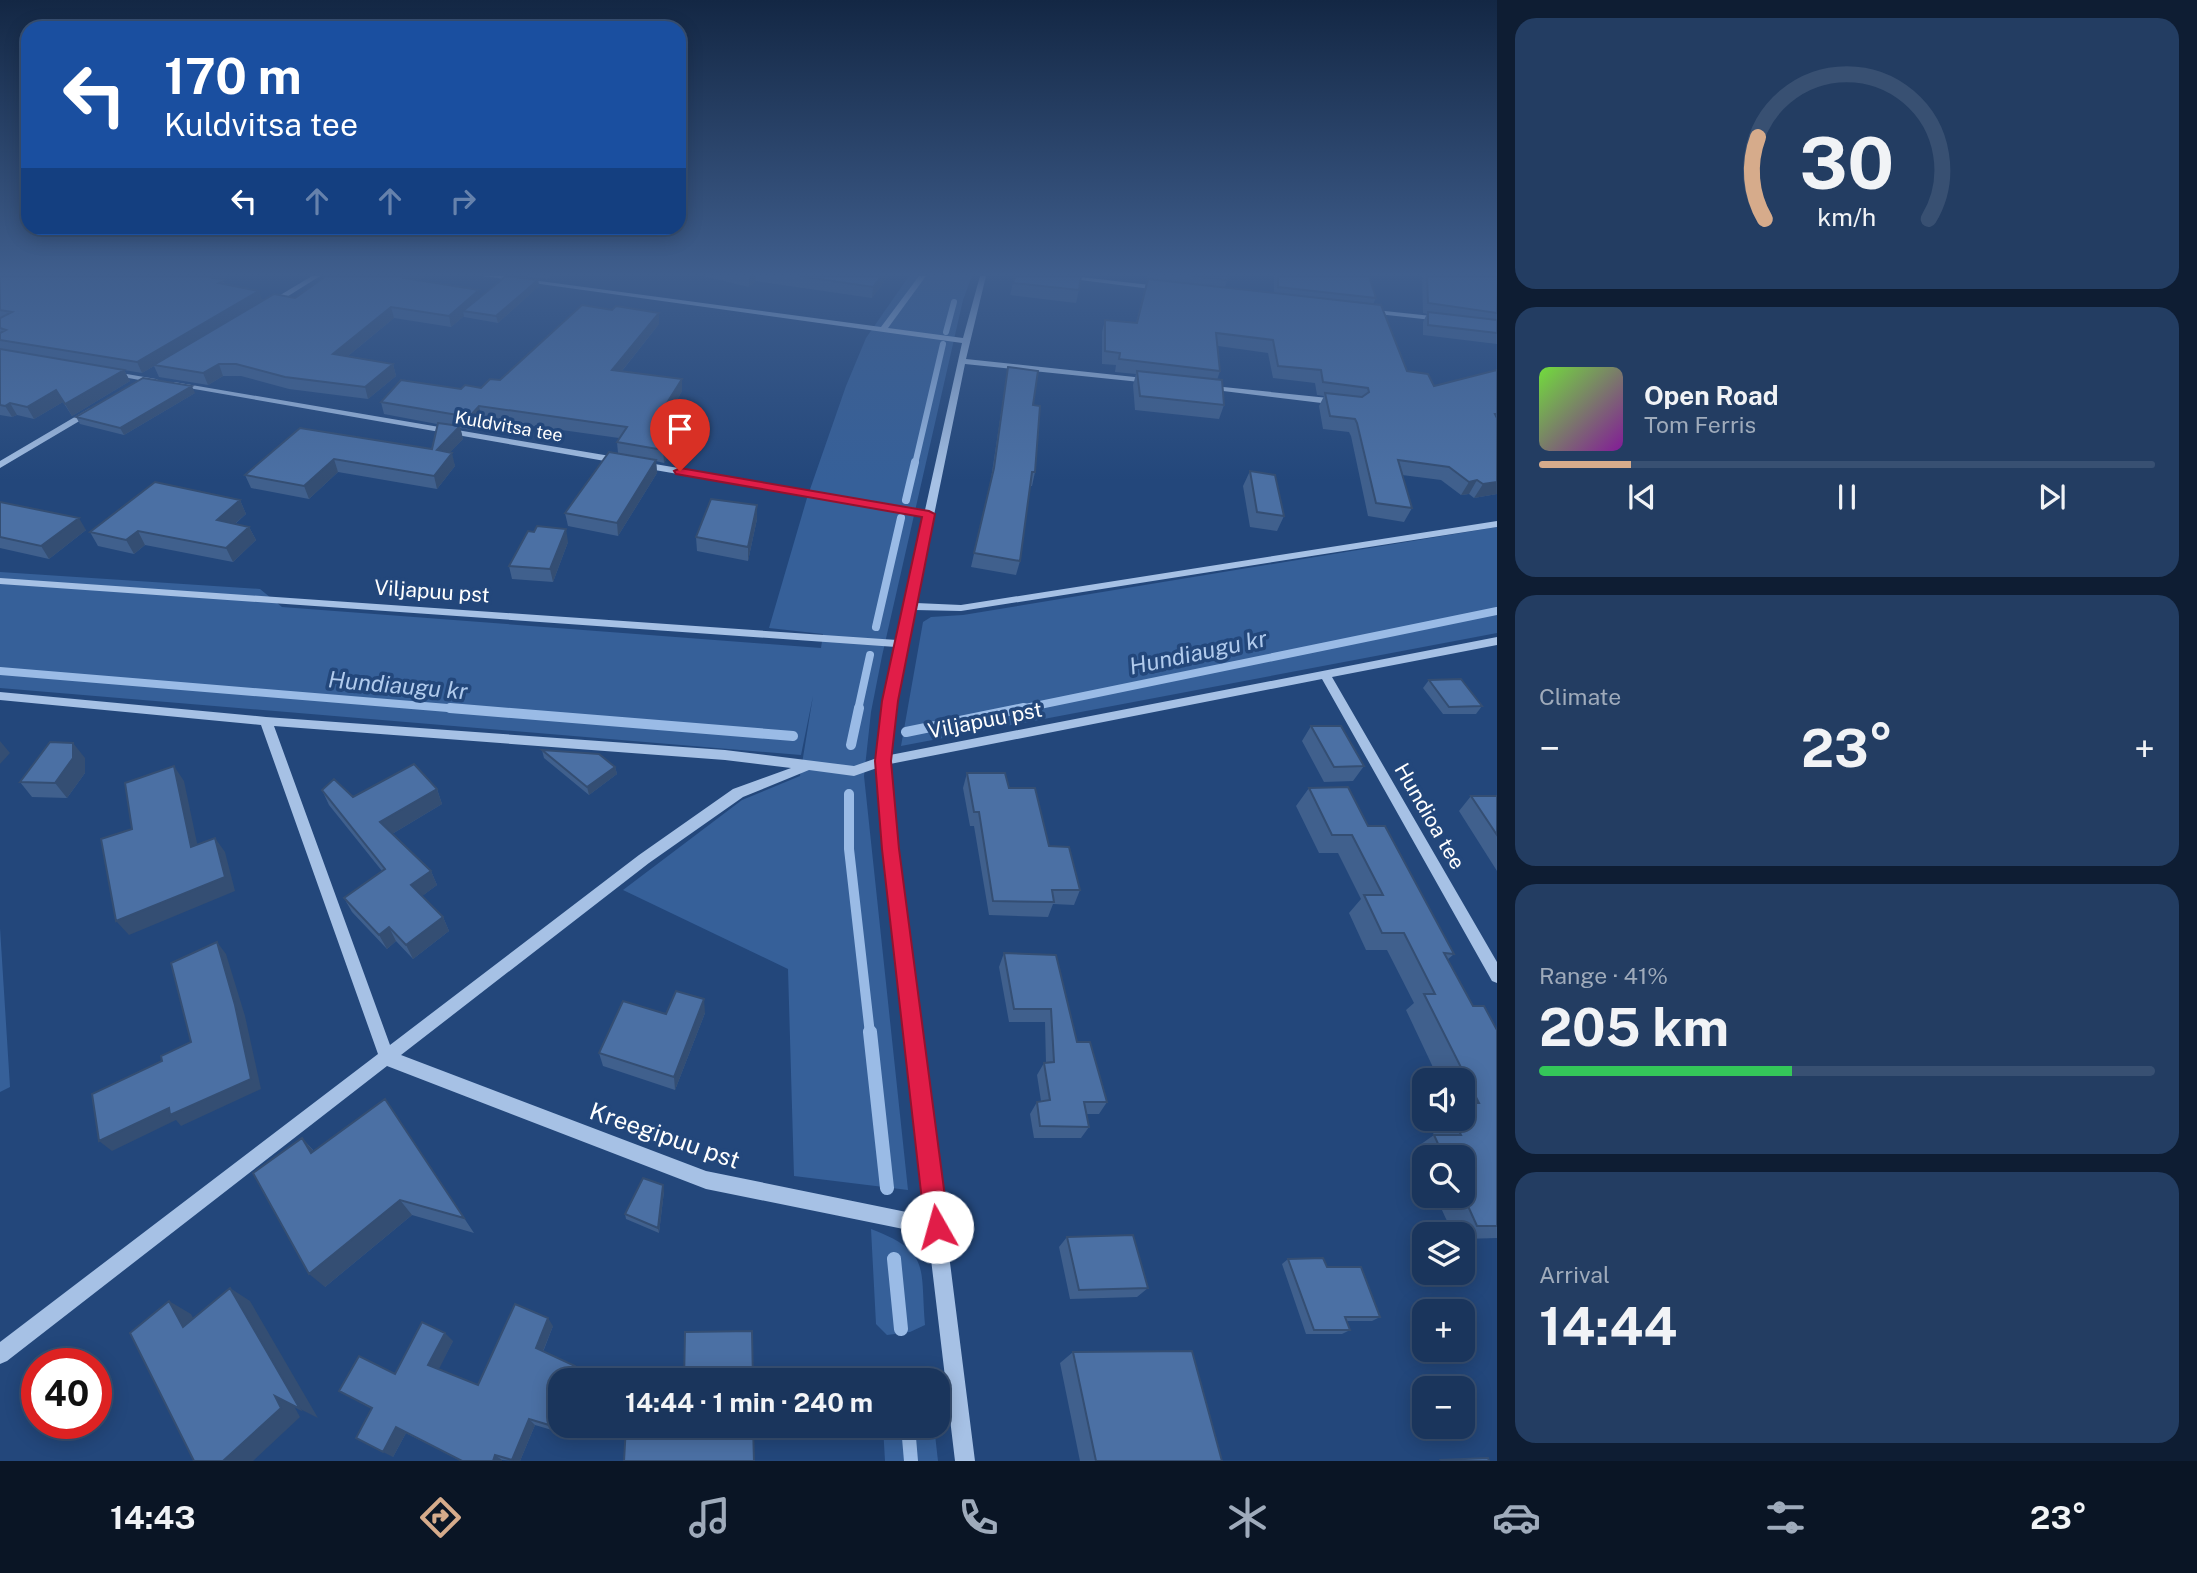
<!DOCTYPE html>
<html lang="en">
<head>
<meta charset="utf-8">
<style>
	body { margin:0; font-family:"Public Sans",sans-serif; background:#233d62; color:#f1f3f6; height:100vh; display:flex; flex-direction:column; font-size:26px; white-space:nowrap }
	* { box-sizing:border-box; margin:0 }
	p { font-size:23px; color:#9fabbb }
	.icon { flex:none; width:38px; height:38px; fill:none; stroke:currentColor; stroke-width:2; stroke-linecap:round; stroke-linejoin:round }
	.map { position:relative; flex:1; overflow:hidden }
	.sheet { display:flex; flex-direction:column; gap:18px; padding:18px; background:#0e1d33; width:700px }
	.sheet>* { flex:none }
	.guide { position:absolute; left:21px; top:21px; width:665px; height:214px; border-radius:21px; box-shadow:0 4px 18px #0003,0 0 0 2px #385072; background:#1a4fa0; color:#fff; overflow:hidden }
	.controls { position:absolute; left:1412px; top:1068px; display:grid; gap:14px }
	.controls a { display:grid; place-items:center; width:63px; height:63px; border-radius:14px; background:#1a355c; box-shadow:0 4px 18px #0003,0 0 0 2px #385072; font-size:35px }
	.speed { position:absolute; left:21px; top:1348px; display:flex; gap:14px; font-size:35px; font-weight:700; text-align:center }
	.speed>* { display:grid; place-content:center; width:91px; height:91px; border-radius:50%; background:#1a355c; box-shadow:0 4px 18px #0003,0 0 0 2px #385072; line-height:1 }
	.speed .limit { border:10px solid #d22; background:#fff; color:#111 }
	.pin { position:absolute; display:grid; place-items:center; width:60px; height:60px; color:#fff; margin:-72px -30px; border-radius:50% 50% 50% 0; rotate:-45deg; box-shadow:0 0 7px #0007 }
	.pin .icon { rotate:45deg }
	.me { position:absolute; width:77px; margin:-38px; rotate:353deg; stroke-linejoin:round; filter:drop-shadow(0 0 5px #0008) }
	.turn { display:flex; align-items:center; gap:24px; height:147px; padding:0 28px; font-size:32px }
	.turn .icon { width:91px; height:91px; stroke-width:2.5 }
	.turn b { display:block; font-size:49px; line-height:60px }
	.lanes { display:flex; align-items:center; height:66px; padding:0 28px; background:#0003; justify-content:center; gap:35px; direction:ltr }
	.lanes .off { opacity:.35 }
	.big { font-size:52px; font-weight:700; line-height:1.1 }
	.sheet .card { flex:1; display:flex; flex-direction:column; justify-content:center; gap:10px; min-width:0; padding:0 24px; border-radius:21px; background:#233d62 }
	.sheet .dial { align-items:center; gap:0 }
	.dial svg { height:182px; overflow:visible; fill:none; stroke:#385072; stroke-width:7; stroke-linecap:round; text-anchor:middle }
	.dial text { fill:#f1f3f6; stroke:none }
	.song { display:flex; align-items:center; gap:21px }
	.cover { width:84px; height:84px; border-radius:10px; background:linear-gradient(135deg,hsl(100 70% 55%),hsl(290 70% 35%)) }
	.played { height:7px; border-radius:4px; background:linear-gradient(90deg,#d6ab8b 15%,#385072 15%) }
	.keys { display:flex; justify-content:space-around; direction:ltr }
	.heat { display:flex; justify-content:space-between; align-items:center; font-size:38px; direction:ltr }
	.charge { height:10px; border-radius:5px; background:linear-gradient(90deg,#34c759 41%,#385072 0) }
	.trip { position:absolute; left:548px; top:1368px; width:402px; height:70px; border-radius:21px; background:#1a355c; box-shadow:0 4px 18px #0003,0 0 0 2px #385072; font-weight:700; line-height:70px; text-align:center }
	.tabs { display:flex; height:112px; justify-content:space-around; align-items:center; background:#0a1525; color:#9fabbb }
	.tabs .icon { width:49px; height:49px }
	.tabs .active { color:#d6ab8b }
	.tabs b { font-size:32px; color:#f1f3f6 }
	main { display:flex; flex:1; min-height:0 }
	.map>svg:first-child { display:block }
	.green { fill:#366099 }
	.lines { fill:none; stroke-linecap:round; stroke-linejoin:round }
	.stream-far3 { stroke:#9abbe6; stroke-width:6 }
	.stream-far2 { stroke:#9abbe6; stroke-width:8 }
	.stream-far1 { stroke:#9abbe6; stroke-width:10 }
	.stream { stroke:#9abbe6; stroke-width:14 }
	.minor { fill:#a6c1e5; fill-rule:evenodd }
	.wall { fill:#40608d }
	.shaded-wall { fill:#344e73 }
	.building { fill:#4b70a4; stroke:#344e73; stroke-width:2 }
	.route { fill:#e11d48; stroke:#92132f; stroke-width:2 }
	.labels { text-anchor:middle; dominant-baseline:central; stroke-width:7; stroke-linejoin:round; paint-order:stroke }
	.far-street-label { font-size:18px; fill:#fff; stroke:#23477b }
	.street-label { font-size:21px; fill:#fff; stroke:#23477b }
	.water-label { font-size:23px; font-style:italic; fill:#b1cbed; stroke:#23477b }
	.near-street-label { font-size:24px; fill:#fff; stroke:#23477b }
</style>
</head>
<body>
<main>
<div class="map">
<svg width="1497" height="1461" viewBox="0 0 1497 1461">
	<rect width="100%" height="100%" fill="#23477b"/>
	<!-- green -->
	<path class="green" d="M909,276H972L963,300L882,656L871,712L864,776L908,1190L794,1176L788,969L623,890L742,800L800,776L813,696L801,755L0,688V572L260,589L282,607L821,648L823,634L769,628L807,498L846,386L866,338Z
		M1497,527V633L901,746L923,622L931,617L963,615Z
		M0,928L10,1087L0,1092Z
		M871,1229C931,1252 920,1266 925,1325L910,1332L887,1335L876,1324Z
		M883,1426H934L938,1461H885Z"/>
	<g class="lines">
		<!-- stream-far3 -->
		<path class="stream-far3" d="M946,332L954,302
			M915,464L943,344"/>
		<!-- stream-far2 -->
		<path class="stream-far2" d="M906,500L915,462
			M876,627L901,518
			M0,671L472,710
			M858,710L870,655
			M1015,710L1497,611"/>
		<!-- stream-far1 -->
		<path class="stream-far1" d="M450,708L793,736
			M906,732L1024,708
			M851,745L859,708
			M849,794V849L870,1034"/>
		<!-- stream -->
		<path class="stream" d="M870,1032L887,1188
			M894,1259L901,1329
			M908,1426L911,1461"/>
		<!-- minor -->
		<path class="minor" d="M312,276H320L274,305L267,303Z
			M483,276H502L881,327L919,276H926L888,328L963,338L980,276H986L966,359L1153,379V383H1150L965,364L916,603L961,605L1497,521V527L961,611L915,610L896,701L890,755L1497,637V645L1332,677L1497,962V983L1492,981L1322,679L890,764L898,850L975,1461H955L928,1234L706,1189L387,1066L7,1361L0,1364V1342L378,1054L261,725L0,700V692L266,717L725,750L854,766L877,758L884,701L896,647L0,584V578L897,640L924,516L643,468L638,465L643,462L925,510L962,343ZM274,726L725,760L791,768L733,789L639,855L390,1045ZM877,768L884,850L926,1216L706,1171L401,1055L649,863L743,797L809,770L854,776Z
			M1049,276H1072L1159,286L1163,288L1159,290Z
			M1366,309L1441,317L1445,319L1441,321L1369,313L1365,311Z
			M109,371L156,379L160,381L156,383L112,375H109Z
			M174,382L622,458L627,461L622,464L177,386L173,384Z
			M1204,385L1338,399L1342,402L1338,405L1207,389H1204Z
			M90,408L94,411L93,413L0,468V461Z"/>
	</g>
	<!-- wall -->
	<path class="wall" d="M0,276H226L221,279L226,284L263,300L295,298L420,280L480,297L538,280L539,286L498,323L464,317V316L451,327L394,318L348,356L393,364L396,376L368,399L289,389L241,376H223L208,385L159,377L154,366L142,373L124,370L130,381L72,416L63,402L34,419L17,415L12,417L0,415Z
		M523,276H551L547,279Z
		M703,276H888L872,298L756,281L749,287Z
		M1148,276H1228L1225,288L1274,293V276H1369L1376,298L1373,304L1407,371L1434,386L1497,370V494L1474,498L1469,494L1461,495L1441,480L1402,475L1412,508L1404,522L1368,516L1351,436L1349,432L1323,429L1319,406L1324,396L1317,395L1315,383L1273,378L1268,353L1218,346L1220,371L1217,380L1224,405L1219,419L1135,410L1133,385L1136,374L1115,372L1116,365L1102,364V332L1105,320L1136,323Z
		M1422,276H1497V344L1423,335V322L1427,314L1423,313Z
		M1013,283L1079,290L1076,303L1010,295Z
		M659,324L622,371L682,391L663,424L678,438L664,463L656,461L657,473L618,536L568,526L565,513L618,453L617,442L619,438L482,419L471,430L460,428L463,439L450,452L455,466L437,489L338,472L309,499L251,488L245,475L300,428L432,449L437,424L384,414L381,402L461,389L481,388Z
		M1008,367L1033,405L1035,472L1032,486H1030L1020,561L1016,575L971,567L991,479Z
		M195,393L124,435L80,424L76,417Z
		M1250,471L1284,516L1277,531L1250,527L1243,486Z
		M240,500L246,514L235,524L249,527L256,540L233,562L145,545L134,554L98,546L90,532Z
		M0,502L86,530L49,559L0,548Z
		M757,519L748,561L697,551L696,537Z
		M568,542L553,582L512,579L509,566Z
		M1429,680L1482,706L1476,714H1443L1423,688Z
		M1311,726L1364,766L1353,781L1324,782L1302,741Z
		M542,750L615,767L617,774L589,795L544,758Z
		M85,758V773L67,798L32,797L20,782Z
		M967,773L1009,788L1080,890L1074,905L1053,904L1048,917L989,915L974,826H970L963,788Z
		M1309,788L1368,826L1454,954L1447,960L1473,1006L1497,1030V1238L1463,1239V1234H1453L1435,1195H1463V1157H1424V1172L1414,1149L1434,1135L1426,1118H1463V1080H1439L1406,1010L1414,1003L1387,950H1366L1349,913L1361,899L1338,853H1319L1296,806Z
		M437,789L442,804L392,834L431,871L437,885L422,896L443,917L449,931L413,959L396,941L387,949L352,912L344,898L382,871L329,805L322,790L353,797Z
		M1471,796H1497V871L1459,811Z
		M1004,953L1056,955L1077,1042L1107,1102L1099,1114H1086L1089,1127L1081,1138H1034L1030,1114L1037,1102L1041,1101L1037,1075L1044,1063H1046L1045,1022H1009L999,967Z
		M705,1013L675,1090L603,1066L599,1053L666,1014Z
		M385,1099L474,1233L412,1215L325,1287L302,1138L314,1151Z
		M664,1191L659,1233L626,1219L625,1214Z
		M1067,1237L1148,1288L1137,1297L1070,1299L1059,1247Z
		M1288,1259L1327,1267L1380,1317L1372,1321H1347L1350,1330L1342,1334H1306L1282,1264Z
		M553,1326L543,1352L575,1366L580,1373L555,1431L535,1425L520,1461L502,1460V1461H461L406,1433L393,1457L372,1409L339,1391L395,1374L453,1341L438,1369L478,1385Z
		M1073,1352L1222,1461H1080L1060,1363Z"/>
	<!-- shaded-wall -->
	<path class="shaded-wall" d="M204,276H226L208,287Z
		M407,276H426L407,289L404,278Z
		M749,276H756V281L749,287Z
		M881,276H888L872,298L873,287Z
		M538,280L539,286L498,323L496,316Z
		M479,290L481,301L463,311L464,316L451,327L449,316Z
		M259,291L263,302L142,373L137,362Z
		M391,307L394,318L337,365L333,354Z
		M659,313V324L613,382L612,370Z
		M219,364L223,376L208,385L203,373Z
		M393,364L396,376L368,399L365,387Z
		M124,370L130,381L72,416L65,404Z
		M682,379V391L656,435L655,422Z
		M192,386L195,393L124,435L120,428Z
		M56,390L63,402L34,419L27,407Z
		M10,403L17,415L12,417L5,406Z
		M479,406L482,419L471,430L469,417Z
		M460,426L463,439L440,463L437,450Z
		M678,426V438L664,463L663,450Z
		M452,453L455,466L437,489L434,476Z
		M334,459L338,472L309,499L304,486Z
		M656,460L657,473L618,536L617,523Z
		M1477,480L1469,494L1461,495L1469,482Z
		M1497,482V494L1474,498L1483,484Z
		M240,500L246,514L223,534L217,520Z
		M757,505V519L748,561V547Z
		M79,518L86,530L49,559L41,546Z
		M249,527L256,540L233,562L226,548Z
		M566,529L568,542L553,582L550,569Z
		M138,531L145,545L134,554L126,540Z
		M0,741L10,753L0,764Z
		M73,743L85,758V773L67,798L55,783Z
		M174,766L184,781L201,862L191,847Z
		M615,767L617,774L589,795L587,787Z
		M437,789L442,804L387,837L380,822Z
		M215,838L225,852L235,891L129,935L116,921Z
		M431,871L437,885L417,900L411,885Z
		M443,917L449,931L413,959L406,945Z
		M389,927L396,941L387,949L379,935Z
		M217,942L226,954L245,1016L261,1089L181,1126L176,1120L112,1151L99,1141L169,1108L174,1113Z
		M704,999L705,1013L675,1090L674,1077Z
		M302,1138L316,1154L311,1153Z
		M663,1185L664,1191L659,1233L658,1228Z
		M400,1200L412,1215L325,1287L309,1274Z
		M230,1288L250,1301L318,1418L300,1409Z
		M169,1301L191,1314L204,1339L183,1327Z
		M548,1318L553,1326L541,1356L536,1348Z
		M445,1333L453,1341L437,1373L428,1365Z
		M575,1366L580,1373L576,1381H569Z
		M275,1396L294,1406L300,1417L253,1461H223Z
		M560,1401V1419L555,1431L549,1425Z
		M529,1419L535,1425L520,1461H513L512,1460Z
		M396,1427L406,1433L393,1457L383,1452Z
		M495,1455L502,1460V1461H493Z"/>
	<!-- building -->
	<path class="building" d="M0,276H204L225,280L219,283L259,291L137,362L0,340V333L6,330L0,328V318L12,312L0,310Z
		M326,276H407L404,278L479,290L449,316L391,307L333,354L393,364L365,387L285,377L236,364H219L203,373L154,365L274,294L295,298Z
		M506,276L538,280L496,316L463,311Z
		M799,276H881L873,287Z
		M1015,276H1081L1079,290L1013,283Z
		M1192,276H1228V280Z
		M1278,276H1369L1376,298L1278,287Z
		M1427,276H1497V313L1428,303Z
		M1148,279L1381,305L1407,371L1428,374L1434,386L1497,370V414H1495L1497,418V482L1483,484L1477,480L1469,482L1449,467L1398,460L1412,508L1376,503L1357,423L1355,419L1330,416L1325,393L1362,397L1369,392L1368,388L1323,382L1321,370L1278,366L1273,340L1216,333L1220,371L1119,359L1120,353L1105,351V320L1137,323Z
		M582,305L612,310L616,306L659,313L612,370L682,379L655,422L678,426L663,450L617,442L627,427L479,406L469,417L381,402L401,380L461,389L465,385L481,388L490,379L500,380Z
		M1428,312L1497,320V333L1428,325Z
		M0,349L124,370L65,404L56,390L27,407L10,403L5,406L0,405Z
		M1008,367L1038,371L1033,405L1040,406L1035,472H1032L1020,561L974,553L994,468Z
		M1137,371L1222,380L1224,405L1140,396Z
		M143,378L192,386L120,428L76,417Z
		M438,423L460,426L437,450L452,453L434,476L334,459L304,486L245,475L300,428L432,449Z
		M609,452L656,460L617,523L565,513Z
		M1250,471L1275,475L1284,516L1257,512Z
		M155,482L240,500L217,520L249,527L226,548L138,531L126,540L90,532Z
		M711,499L757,505L748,547L696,537Z
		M0,502L79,518L41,546L0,537Z
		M537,526L566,529L550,569L509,566L528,531L534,532Z
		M1461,679L1482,706L1449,707L1429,680Z
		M1311,726H1341L1364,766L1334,767Z
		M50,742L73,743V758L55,783L20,782Z
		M542,750L599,754L615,767L587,787Z
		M414,764L437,789L380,822L431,871L411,885L443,917L406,945L389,927L379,935L344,898L385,869L322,790L334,779L353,797Z
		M174,766L191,847L215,838L225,877L116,921L101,839L132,829L125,783Z
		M967,773H1005L1009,788H1035L1049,846L1069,847L1080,890H1052L1054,902L993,901L979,812H974Z
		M1348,787L1368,826H1385L1454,954L1444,953L1473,1006H1484L1497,1030V1226H1477L1463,1195V1157H1444L1434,1135H1461L1453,1118H1463V1103H1479L1424,994H1435L1404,933H1382L1364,895H1383L1352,835H1332L1309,788Z
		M1471,796H1497V835Z
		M217,942L235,1005L251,1079L170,1115L169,1108L99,1141L92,1094L162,1061L161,1056L191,1042L171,963Z
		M1004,953L1056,955L1077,1042H1090L1107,1102H1084L1089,1127L1040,1126L1037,1102L1050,1100L1044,1063L1054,1062L1051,1009H1014Z
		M676,991L704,999L674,1077L599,1053L623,1001L666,1014Z
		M385,1099L464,1218L400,1200L309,1274L253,1173L302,1138L311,1153Z
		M643,1178L663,1185L658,1228L625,1214Z
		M1133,1235L1148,1288L1079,1290L1067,1237Z
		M1323,1258L1327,1267H1361L1380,1317H1345L1350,1330H1314L1288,1259Z
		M230,1288L300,1409L275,1396L281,1408L223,1461H194L130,1333L169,1301L183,1327Z
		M515,1304L548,1318L536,1348L575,1366L569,1381H560V1401L549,1425L529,1419L512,1460L495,1455L493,1461H462L396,1427L383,1452L356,1438L372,1408L339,1391L359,1356L395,1374L422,1322L445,1333L428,1365L478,1385Z
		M752,1331L753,1381H684L685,1332Z
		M1192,1351L1222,1461H1096L1073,1352Z
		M626,1426H753L754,1461H624Z
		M1488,1458L1489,1461H1442L1441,1460Z"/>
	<!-- sky -->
	<linearGradient id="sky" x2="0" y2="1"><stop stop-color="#132744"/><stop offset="0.57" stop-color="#3f5e8d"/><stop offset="1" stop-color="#3f5e8d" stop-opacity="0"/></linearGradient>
	<rect width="1497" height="481" fill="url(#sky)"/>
	<!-- route -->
	<path class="route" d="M680,468L929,511L935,514L898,701L891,761L899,849L949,1227L945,1235L937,1239L929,1235L925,1227L882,849L875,761L882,701L922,517L676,474L674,471Z"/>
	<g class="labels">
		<!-- far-street labels -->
		<g class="far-street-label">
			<text transform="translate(509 426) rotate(10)">Kuldvitsa tee</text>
		</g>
		<!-- street labels -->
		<g class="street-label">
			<text transform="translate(432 591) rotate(4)">Viljapuu pst</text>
			<text transform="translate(985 720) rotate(-11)">Viljapuu pst</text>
			<text transform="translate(1430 816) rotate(60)">Hundioa tee</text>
		</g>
		<!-- water labels -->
		<g class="water-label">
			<text transform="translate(1198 652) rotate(-12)">Hundiaugu kr</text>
			<text transform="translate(398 685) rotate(5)">Hundiaugu kr</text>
		</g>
		<!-- near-street labels -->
		<g class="near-street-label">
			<text transform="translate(665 1135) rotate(19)">Kreegipuu pst</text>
		</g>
	</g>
</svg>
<div class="controls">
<a><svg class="icon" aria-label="sound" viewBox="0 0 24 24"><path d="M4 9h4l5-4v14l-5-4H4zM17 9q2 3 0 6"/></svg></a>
<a><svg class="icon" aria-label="search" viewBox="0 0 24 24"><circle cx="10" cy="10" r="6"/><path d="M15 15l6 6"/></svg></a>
<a><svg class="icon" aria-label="layers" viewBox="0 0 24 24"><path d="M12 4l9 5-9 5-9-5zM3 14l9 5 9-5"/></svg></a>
<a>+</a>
<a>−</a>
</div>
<div class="speed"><div class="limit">40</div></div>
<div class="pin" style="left:680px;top:471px;background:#d93025"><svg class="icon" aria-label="arrive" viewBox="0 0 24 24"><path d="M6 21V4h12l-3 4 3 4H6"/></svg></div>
<svg class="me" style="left:937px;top:1227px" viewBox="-20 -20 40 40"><circle r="19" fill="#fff"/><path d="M0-13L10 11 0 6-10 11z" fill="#e11d48"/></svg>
<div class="trip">14:44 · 1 min · 240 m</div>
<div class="guide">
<div class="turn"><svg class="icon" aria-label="left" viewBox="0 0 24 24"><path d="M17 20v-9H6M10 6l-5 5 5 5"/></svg><div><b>170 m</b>Kuldvitsa tee</div></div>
<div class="lanes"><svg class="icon" aria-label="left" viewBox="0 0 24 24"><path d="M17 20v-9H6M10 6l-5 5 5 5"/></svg><svg class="icon off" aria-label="ahead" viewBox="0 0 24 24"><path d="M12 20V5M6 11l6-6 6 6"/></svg><svg class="icon off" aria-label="ahead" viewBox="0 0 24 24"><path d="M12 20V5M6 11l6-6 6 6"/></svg><svg class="icon off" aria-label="right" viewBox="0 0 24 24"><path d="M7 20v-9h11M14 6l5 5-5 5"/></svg></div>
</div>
</div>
<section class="sheet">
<div class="card dial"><svg viewBox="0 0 100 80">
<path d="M14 69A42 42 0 1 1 86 69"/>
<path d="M14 69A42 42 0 0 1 11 33" stroke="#d6ab8b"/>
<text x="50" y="56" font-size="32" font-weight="700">30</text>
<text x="50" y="72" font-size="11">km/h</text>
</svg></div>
<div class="card">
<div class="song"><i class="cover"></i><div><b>Open Road</b><p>Tom Ferris</p></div></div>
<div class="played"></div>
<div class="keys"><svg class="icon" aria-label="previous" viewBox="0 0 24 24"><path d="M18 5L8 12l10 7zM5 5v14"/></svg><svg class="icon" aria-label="pause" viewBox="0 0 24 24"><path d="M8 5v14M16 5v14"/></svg><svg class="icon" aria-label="next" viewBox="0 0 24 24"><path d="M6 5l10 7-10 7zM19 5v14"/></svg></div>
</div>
<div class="card"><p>Climate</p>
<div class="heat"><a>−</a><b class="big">23°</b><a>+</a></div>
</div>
<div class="card"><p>Range · 41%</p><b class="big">205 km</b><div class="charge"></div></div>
<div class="card"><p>Arrival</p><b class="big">14:44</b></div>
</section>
</main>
<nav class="tabs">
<b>14:43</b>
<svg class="icon active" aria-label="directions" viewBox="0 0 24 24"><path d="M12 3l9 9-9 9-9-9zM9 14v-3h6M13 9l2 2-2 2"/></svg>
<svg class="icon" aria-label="music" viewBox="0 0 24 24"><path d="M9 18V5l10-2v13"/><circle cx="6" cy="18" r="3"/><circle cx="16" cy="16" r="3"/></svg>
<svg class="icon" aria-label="phone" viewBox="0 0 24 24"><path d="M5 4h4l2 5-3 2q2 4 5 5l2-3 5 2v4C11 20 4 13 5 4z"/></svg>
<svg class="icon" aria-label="climate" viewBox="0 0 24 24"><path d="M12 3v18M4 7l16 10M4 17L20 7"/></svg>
<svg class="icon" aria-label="car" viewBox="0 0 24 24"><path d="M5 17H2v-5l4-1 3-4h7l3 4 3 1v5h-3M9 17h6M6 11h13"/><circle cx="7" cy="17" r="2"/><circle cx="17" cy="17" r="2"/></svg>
<svg class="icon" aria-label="filters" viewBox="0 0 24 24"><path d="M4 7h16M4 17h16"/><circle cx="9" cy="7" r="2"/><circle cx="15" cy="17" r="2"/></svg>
<b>23°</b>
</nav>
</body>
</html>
